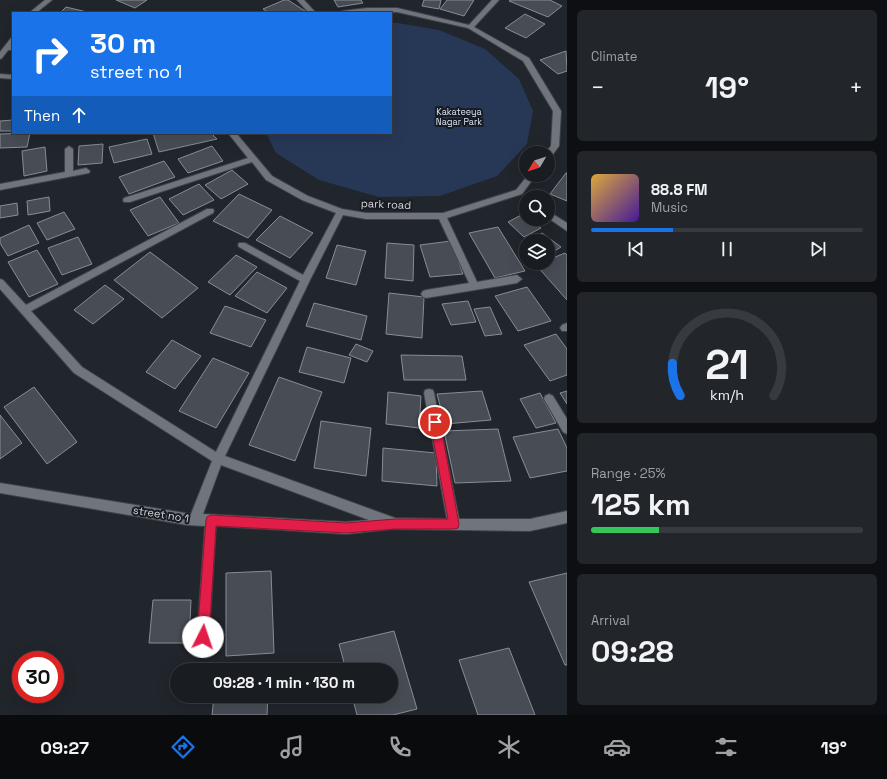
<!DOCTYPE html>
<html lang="en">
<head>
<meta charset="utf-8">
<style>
	body { margin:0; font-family:"Space Grotesk",sans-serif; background:#22252a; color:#f1f3f6; height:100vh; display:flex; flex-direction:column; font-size:15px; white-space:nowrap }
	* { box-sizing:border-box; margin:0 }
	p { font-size:13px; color:#9fa1a5 }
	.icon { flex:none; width:22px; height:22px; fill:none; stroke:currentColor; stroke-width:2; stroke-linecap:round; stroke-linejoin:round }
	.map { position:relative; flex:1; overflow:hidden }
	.drawer { display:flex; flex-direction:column; gap:10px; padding:10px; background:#0e0f12; width:320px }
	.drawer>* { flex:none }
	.top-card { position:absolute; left:12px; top:12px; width:380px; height:122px; border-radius:0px; box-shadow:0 4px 16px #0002,0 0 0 1px #373a3f; background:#1a73e8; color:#fff; overflow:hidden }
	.needle { width:26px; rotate:231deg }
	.fabs { position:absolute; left:519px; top:146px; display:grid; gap:8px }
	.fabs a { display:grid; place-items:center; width:36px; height:36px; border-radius:50%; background:#191c21; box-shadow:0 4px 16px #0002,0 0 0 1px #373a3f; font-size:20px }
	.speed { position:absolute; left:12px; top:651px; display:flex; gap:8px; font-size:20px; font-weight:700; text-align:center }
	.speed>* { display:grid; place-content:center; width:52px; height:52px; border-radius:50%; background:#191c21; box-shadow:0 4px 16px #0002,0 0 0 1px #373a3f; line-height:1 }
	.speed .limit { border:6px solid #d22; background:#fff; color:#111 }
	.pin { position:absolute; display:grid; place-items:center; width:34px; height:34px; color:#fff; margin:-17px; border:2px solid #fff; border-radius:50%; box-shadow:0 1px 4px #0007 }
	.me { position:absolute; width:44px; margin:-22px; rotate:4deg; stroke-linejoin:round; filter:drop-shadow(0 0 3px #0008) }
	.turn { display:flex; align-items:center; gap:14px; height:84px; padding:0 12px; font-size:18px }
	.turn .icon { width:52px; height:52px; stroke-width:2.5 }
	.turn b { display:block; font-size:28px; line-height:34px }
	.then { display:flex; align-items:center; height:38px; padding:0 12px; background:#0003; gap:8px; font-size:15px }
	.big { font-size:30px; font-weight:700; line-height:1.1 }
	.drawer .tile { flex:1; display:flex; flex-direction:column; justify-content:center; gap:6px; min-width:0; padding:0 14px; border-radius:6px; background:#22252a }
	.drawer .dial { align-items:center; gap:0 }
	.dial svg { height:104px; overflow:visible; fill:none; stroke:#373a3f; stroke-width:7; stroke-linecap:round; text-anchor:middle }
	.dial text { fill:#f1f3f6; stroke:none }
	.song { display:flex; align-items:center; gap:12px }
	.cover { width:48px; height:48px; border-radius:6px; background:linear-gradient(135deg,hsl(40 70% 55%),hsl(260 70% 35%)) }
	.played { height:4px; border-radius:2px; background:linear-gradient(90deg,#1a73e8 30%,#373a3f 30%) }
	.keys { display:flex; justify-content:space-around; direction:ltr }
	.heat { display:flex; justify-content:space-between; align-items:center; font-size:22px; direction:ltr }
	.charge { height:6px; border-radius:3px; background:linear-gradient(90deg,#34c759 25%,#373a3f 0) }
	.trip { position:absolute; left:170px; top:663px; width:228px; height:40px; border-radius:20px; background:#191c21; box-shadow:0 4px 16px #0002,0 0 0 1px #373a3f; font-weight:700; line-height:40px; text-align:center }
	.dock { display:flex; height:64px; justify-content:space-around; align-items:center; background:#0a0b0d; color:#9fa1a5 }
	.dock .icon { width:28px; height:28px }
	.dock .current { color:#1a73e8 }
	.dock b { font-size:18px; color:#f1f3f6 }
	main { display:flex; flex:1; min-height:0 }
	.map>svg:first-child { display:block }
	.green { fill:#273856 }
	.building { fill:#484d55; stroke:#888d95 }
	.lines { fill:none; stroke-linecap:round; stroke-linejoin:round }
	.service-casing { stroke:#3f4348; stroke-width:2 }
	.minor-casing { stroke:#3f4348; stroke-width:2 }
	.service { fill:#70757d; fill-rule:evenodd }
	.minor { fill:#70757d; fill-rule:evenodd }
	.route { fill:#e11d48; stroke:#92132f }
	.labels { text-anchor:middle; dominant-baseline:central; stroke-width:4; stroke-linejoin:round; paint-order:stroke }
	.far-park-label { font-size:9px; fill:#dae4f4; stroke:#171b22 }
	.street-label { font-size:11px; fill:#d6d8dd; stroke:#171b22 }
</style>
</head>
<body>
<main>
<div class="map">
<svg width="567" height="715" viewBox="0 0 567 715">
	<rect width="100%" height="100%" fill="#21252c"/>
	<!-- green -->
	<path class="green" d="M391,23H398L439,30L485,49L519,79L533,111L527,144L497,176L440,196L379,197L319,180L276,153L266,133H391Z"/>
	<!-- building -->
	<path class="building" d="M116,0H147L135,8Z
		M284,0H288L308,13H269L263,9Z
		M334,0H361L363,3L338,7Z
		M424,0H441L439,9L422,6Z
		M447,0H474L464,16L440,9Z
		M511,0H550L562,6L548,17L509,1Z
		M66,7L91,13H60Z
		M525,14L545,24L526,38L505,28Z
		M566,51L567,71L558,74L540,60Z
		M13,120V131H0V121Z
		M30,133L27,147L0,148V134Z
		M153,133H211L217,139L159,152Z
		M147,139L152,154L114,163L109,147Z
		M103,144L102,163L78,165L79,146Z
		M212,146L223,161L188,173L178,159Z
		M45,147L47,171L24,176L22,151Z
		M164,161L175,177L129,194L119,177Z
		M232,170L248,184L221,199L205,185Z
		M566,173H567V201L550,194Z
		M199,184L214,200L183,215L169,199Z
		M239,194L272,210L248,238L213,221Z
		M49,197L50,211L28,215L27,201Z
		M160,197L179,223L148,236L130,210Z
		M17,203L18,215L0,218V206Z
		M64,212L75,229L47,240L37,223Z
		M525,213L526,219H531L541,228L524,237L508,222Z
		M280,216L313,233L290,258L256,240Z
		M29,225L39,243L8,256L0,243V238Z
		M498,227L525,271L495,278L469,233Z
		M542,233L561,247L548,255V241H529Z
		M78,237L92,264L62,275L48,248Z
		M451,241L463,274L430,277L420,245Z
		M387,243L414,245L413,281L385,278Z
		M337,245L366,251L356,285L326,278Z
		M37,250L58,284L29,297L8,262Z
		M150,252L198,288L162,318L114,280Z
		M565,253L567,255V300L536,265L541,263H548V260Z
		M236,255L257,267L230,295L208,282Z
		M257,272L287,288L267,313L235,296Z
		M105,285L124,299L93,324L74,310Z
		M527,287L551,321L518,331L495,296Z
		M389,293L424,297L422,338L386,334Z
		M468,301L476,322L451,325L442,304Z
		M314,303L367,316L361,340L306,326Z
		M225,306L266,320L251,347L210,333Z
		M490,307L502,334L485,336L474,309Z
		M556,334L567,349V375L550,381L524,345Z
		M172,340L201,356L175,389L146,372Z
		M356,344L373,351L367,362L349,355Z
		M307,347L351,358L344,383L299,372Z
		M401,355L462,356L466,380H404Z
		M213,358L249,373L216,428L179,411Z
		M279,377L322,392L295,461L249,445Z
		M34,387L77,442L47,464L4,407Z
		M482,391L491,420L445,424L437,394Z
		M567,391V404L560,393Z
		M388,392L421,396L419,428L386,424Z
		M540,393L556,423L536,428L520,399Z
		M0,415L22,443L0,459Z
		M321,421L371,428L366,476L314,468Z
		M498,429L511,481L455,483L444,431Z
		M558,429L567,448V471L530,478L513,437Z
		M383,448L436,453L437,486L382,481Z
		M271,571L274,653L226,656V573Z
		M567,573V665H565L529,582Z
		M153,600H191L189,643H149Z
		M394,631L417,709L393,715H357L352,696H391V670H346L339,644Z
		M509,648L535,715H478L459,660Z
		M216,664L269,667V670H216Z
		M214,696H268L267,715H212Z"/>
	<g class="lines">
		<defs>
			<path id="service" d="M13,46V50H7L4,48L7,46Z"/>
			<path id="minor" d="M45,0H52L36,13H29Z
				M297,0H304L316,13H309Z
				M492,0H499L474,27L529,58L561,111L559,146L551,157L548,158V153H545L551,146L553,111L523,61L468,28L397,12L339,13L342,11L367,8H397L469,25Z
				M13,37V44L2,58L0,59V52L11,38Z
				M0,74L13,75V79L0,78Z
				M228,133H236L272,176L308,196L342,209L366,213H443L516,190L528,175H536L522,194L447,218L477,282L517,275L522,279L517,283L426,298L423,297L421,294L423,291L426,290L469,283L439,219H366L343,215L310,280L225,456L395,518L447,519L424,393L425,390L429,389L433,390L434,393L459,519H530L567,511V523L530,531L393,529L346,534L216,526L208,651L207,656L202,657L197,656L196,651L205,526L187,525L0,493V483L191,514L212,461L74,373L0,289V279L3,280L26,305L207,209H213L214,211L213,213L31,311L82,367L216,452L300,281L239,247L238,245L239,243H245L303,275L336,213L302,200L266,180L252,162L130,202H124L123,200L124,198L248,158ZM221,465L369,520L346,522L203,514Z
				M69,146L73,149V171L86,168L90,171L89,173L0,190V184L65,172V149Z
				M548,211L567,223V231L548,218Z
				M567,323V331H562L560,328L562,325Z
				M549,394L553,396L567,419V434L563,432L544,399L545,396Z"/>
		</defs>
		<!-- service casing -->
		<use href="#service" class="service-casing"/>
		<!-- minor casing -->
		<use href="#minor" class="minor-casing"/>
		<!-- service -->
		<use href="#service" class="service"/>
		<!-- minor -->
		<use href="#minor" class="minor"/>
	</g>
	<!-- route -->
	<path class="route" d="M435,418L438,419L440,422L459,524L458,528L454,529H395L346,533L216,526L209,637L207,641L203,643L199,641L197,637L206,520L207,517L211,515L346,523L395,519H448L430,422L432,419Z"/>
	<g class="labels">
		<!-- far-park labels -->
		<g class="far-park-label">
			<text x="459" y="112">Kakateeya<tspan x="459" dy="10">Nagar Park</tspan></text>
		</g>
		<!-- street labels -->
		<g class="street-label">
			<text transform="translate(386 204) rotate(2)">park road</text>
			<text transform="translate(161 514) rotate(9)">street no 1</text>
		</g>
	</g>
</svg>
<div class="fabs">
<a><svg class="needle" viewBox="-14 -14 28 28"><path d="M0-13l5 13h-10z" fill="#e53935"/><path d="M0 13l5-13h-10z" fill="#9fa1a5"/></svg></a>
<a><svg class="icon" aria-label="search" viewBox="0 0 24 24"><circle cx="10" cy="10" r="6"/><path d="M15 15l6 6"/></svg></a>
<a><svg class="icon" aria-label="layers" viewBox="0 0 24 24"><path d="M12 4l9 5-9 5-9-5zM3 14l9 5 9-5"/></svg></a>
</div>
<div class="speed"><div class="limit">30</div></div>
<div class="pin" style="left:435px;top:422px;background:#d93025"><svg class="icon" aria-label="arrive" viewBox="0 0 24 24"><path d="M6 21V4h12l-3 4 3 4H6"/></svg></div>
<svg class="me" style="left:203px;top:637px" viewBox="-20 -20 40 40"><circle r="19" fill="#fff"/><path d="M0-13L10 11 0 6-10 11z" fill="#e11d48"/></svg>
<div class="trip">09:28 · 1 min · 130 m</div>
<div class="top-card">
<div class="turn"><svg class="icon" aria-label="right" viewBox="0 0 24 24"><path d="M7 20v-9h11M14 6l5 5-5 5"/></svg><div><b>30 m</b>street no 1</div></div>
<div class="then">Then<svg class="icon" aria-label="ahead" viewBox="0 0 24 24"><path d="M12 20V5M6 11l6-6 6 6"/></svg></div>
</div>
</div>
<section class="drawer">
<div class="tile"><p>Climate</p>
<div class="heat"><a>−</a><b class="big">19°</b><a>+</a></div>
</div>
<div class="tile">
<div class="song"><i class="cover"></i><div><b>88.8 FM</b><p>Music</p></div></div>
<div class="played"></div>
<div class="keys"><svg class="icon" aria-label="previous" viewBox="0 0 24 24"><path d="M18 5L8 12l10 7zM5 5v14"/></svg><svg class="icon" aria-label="pause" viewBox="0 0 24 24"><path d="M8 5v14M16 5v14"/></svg><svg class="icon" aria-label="next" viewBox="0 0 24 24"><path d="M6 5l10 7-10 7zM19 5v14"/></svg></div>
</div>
<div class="tile dial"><svg viewBox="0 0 100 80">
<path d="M14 69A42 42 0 1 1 86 69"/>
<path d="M14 69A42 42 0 0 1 8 44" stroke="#1a73e8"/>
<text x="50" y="56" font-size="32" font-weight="700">21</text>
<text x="50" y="72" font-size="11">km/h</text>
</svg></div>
<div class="tile"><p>Range · 25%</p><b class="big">125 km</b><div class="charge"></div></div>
<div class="tile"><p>Arrival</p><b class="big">09:28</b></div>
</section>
</main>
<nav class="dock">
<b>09:27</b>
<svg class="icon current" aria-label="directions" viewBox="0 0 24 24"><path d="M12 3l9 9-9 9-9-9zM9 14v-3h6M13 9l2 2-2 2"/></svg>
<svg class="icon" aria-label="music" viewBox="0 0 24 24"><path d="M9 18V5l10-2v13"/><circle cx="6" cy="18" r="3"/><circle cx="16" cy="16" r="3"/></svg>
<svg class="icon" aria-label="phone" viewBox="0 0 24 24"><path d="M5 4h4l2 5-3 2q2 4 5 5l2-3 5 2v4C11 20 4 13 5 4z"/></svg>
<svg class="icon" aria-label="climate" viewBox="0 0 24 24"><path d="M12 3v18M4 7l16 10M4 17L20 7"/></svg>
<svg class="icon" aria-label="car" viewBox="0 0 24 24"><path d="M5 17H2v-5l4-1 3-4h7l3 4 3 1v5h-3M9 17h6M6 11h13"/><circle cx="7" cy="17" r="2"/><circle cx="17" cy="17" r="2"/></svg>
<svg class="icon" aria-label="filters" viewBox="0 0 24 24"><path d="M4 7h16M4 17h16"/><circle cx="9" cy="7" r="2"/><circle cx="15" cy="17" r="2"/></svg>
<b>19°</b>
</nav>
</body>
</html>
